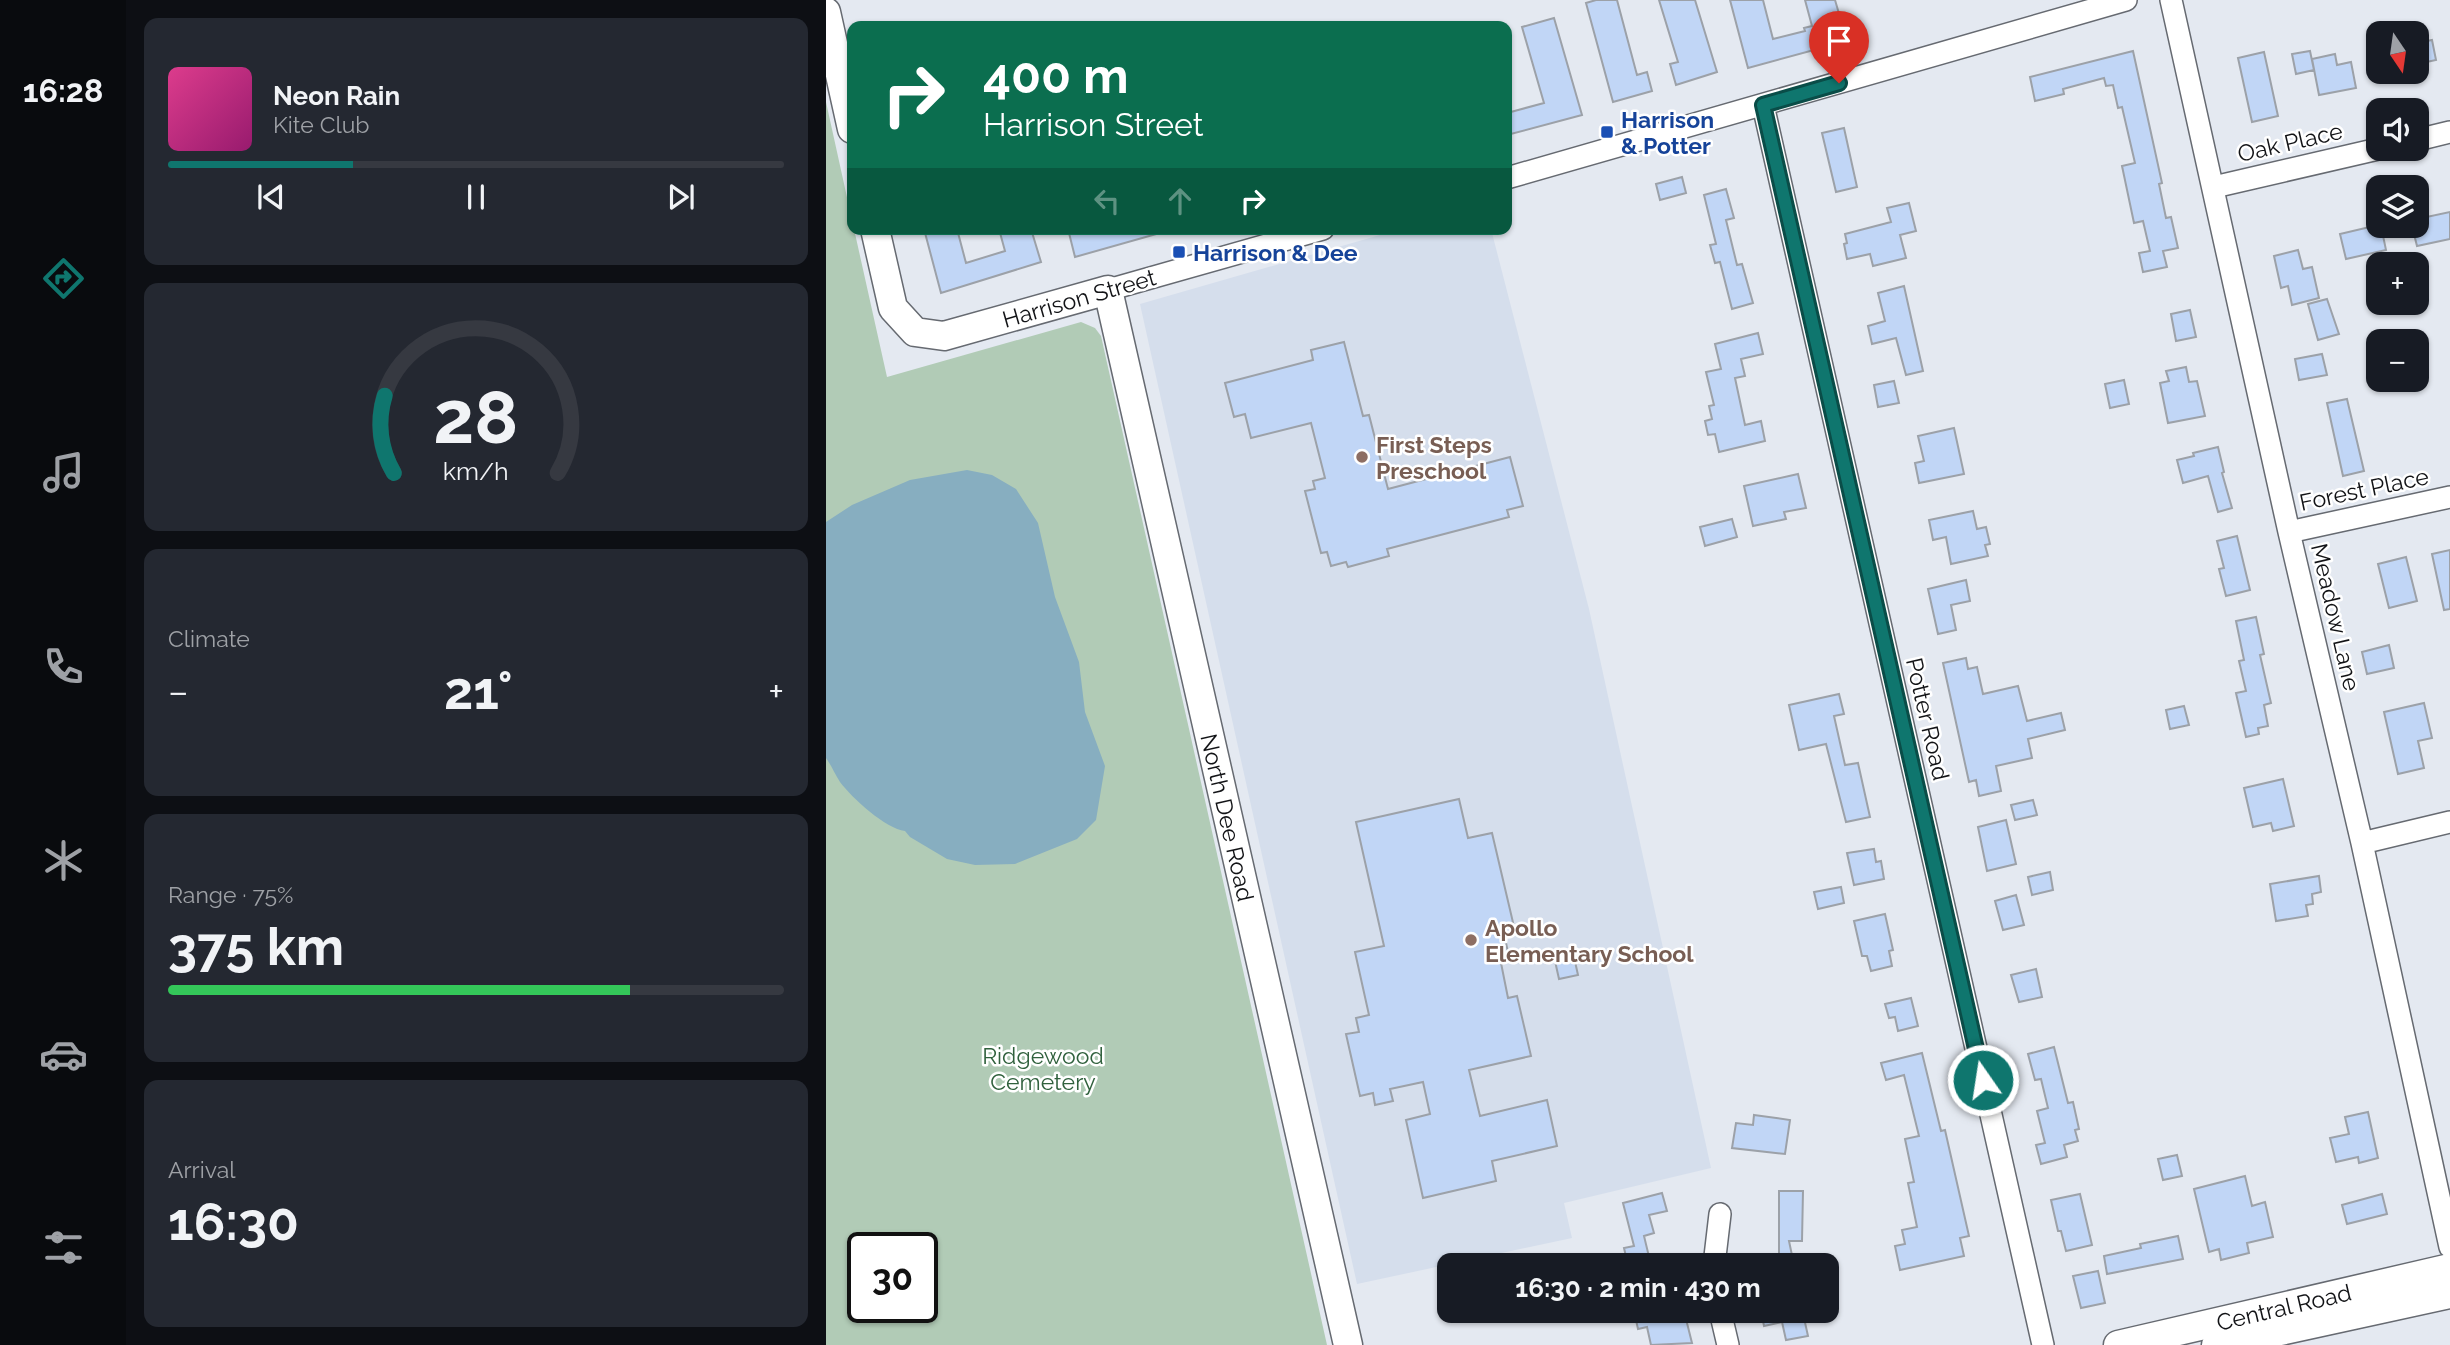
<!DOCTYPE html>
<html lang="en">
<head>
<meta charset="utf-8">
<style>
	body { margin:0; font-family:Raleway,sans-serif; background:#242831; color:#f1f3f6; height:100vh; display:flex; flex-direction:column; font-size:26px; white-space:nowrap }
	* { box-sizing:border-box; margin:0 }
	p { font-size:23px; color:#9ea1a6 }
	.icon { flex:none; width:38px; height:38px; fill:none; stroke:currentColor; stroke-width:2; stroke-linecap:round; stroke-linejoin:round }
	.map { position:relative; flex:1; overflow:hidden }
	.drawer { display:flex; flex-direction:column; gap:18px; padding:18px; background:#0d0f14; width:700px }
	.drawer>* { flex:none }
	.banner { position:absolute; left:21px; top:21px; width:665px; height:214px; border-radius:14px; box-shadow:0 2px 5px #0004; background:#0b6e4f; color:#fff; overflow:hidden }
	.needle { width:46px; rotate:167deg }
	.tools { position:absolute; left:1540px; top:21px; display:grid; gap:14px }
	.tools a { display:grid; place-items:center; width:63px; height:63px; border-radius:14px; background:#171b24; box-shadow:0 2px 5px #0004; font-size:35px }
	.speed { position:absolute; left:21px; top:1232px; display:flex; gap:14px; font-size:35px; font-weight:700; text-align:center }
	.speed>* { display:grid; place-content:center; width:91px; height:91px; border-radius:50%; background:#171b24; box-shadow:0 2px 5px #0004; line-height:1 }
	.speed .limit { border:4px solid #111; border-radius:10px; background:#fff; color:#111 }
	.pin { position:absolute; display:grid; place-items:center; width:60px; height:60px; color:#fff; margin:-72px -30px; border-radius:50% 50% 50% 0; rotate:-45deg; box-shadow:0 0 7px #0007 }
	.pin .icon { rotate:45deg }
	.me { position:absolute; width:77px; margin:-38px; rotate:347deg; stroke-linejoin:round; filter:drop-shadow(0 0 5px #0008) }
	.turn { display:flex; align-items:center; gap:24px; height:147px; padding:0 21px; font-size:32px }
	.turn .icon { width:91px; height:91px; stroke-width:2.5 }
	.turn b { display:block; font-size:49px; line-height:60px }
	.lanes { display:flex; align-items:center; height:66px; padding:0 21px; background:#0003; justify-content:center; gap:35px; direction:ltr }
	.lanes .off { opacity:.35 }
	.big { font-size:52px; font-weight:700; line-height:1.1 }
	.drawer .tile { flex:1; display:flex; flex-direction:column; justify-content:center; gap:10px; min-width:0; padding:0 24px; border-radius:14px; background:#242831 }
	.drawer .dial { align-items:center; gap:0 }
	.dial svg { height:182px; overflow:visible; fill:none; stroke:#363941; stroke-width:7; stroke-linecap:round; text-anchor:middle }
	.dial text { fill:#f1f3f6; stroke:none }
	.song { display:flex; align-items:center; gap:21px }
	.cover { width:84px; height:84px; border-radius:10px; background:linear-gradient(135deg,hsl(330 70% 55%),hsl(320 70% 35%)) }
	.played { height:7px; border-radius:4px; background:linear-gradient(90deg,#0f766e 30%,#363941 30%) }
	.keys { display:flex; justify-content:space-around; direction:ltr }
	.heat { display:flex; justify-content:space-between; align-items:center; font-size:38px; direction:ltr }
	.charge { height:10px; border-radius:5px; background:linear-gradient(90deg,#34c759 75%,#363941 0) }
	.trip { position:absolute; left:611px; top:1253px; width:402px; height:70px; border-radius:14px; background:#171b24; box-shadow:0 2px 5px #0004; font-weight:700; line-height:70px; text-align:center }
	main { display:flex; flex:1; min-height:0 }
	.tabs { display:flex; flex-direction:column; width:126px; justify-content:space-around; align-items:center; background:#090b0e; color:#9ea1a6 }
	.tabs .icon { width:49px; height:49px }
	.tabs .current { color:#0f766e }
	.tabs b { font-size:32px; color:#f1f3f6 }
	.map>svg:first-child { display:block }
	.built { fill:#d5deec }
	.green { fill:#b1cbb6; fill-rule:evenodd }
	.water { fill:#87aec0 }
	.building { fill:#c1d6f6; stroke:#9ca1a8; stroke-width:2 }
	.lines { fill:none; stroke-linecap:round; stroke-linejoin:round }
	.street-casing { stroke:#666a71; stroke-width:24 }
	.secondary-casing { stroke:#666a71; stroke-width:31 }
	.street { stroke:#fff; stroke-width:21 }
	.secondary { stroke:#fff; stroke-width:28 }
	.route-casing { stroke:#0a4d48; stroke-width:18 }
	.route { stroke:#0f766e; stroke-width:12 }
	.transit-dot { fill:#1a4fb4; stroke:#fff; stroke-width:2.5 }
	.education-dot { fill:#8d6e63; stroke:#fff; stroke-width:2.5 }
	.labels { text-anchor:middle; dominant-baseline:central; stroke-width:5; stroke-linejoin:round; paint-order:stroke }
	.transit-label { font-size:23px; font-weight:bold; fill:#164399; stroke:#fff; text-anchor:start }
	.street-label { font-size:23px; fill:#121316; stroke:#fff }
	.education-label { font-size:23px; font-weight:bold; fill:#785e54; stroke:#fff; text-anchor:start }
	.park-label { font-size:23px; fill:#30613d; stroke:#fff }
</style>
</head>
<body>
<main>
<nav class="tabs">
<b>16:28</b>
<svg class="icon current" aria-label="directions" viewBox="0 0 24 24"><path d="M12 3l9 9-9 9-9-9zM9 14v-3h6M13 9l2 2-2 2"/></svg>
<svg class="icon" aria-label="music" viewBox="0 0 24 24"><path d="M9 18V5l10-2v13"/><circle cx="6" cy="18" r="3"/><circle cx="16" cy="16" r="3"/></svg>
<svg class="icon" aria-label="phone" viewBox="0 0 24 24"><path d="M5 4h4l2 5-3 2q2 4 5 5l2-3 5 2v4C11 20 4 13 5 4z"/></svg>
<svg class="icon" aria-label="climate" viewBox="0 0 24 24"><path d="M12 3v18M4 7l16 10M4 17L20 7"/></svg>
<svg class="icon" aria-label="car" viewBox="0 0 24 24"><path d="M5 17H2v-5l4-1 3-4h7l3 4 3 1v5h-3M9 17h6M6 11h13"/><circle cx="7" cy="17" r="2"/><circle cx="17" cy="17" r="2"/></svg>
<svg class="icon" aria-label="filters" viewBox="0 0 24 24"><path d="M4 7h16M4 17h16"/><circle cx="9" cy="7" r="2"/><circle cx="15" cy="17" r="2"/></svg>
</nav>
<section class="drawer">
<div class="tile">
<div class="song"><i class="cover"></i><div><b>Neon Rain</b><p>Kite Club</p></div></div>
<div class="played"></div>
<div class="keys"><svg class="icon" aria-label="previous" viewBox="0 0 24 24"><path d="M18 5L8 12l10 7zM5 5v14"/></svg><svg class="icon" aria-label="pause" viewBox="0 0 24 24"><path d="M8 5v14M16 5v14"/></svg><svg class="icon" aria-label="next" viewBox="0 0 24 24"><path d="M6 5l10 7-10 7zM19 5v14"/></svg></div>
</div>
<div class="tile dial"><svg viewBox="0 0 100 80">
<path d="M14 69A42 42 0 1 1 86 69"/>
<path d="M14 69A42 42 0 0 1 10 35" stroke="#0f766e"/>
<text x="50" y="56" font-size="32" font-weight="700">28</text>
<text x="50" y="72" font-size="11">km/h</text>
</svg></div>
<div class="tile"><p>Climate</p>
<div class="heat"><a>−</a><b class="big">21°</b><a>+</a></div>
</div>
<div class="tile"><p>Range · 75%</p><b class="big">375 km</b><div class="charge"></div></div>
<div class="tile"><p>Arrival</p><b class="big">16:30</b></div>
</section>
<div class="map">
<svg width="1624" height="1345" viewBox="0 0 1624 1345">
	<rect width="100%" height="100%" fill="#e4e9f1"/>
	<!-- built -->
	<path class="built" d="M575,229H665L763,609L885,1168L738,1203L746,1238L531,1284L314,304Z"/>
	<!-- green -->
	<path class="green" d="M0,102L26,220V229H28L61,377L255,322L269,328L275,336L501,1345H0ZM37,1248H96V1307H37Z"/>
	<!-- water -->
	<path class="water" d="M141,470L166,475L190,489L212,523L229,597L253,662L259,712L279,766L270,820L251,839L189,864L149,865L121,859L84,837L79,831C60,829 26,798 14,782C9,774 5,765 0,758V522L26,505L84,480Z"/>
	<!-- building -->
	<path class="building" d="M770,0H791L811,75L821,72L826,91L787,102L760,3Z
		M833,0H869L891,72L850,85L844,64L852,62Z
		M904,0H937L947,39L979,31L978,28L986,26L979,0H1009L1021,41L922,68Z
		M728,18L756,115L681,135V113L718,103L696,27Z
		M1606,40L1610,60L1591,64V43Z
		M1307,51L1336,183L1333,184L1340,218L1345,217L1352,248L1337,251L1341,267L1317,272L1313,253L1324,251L1317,221L1308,223L1296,166L1309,163L1296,107L1292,108L1287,85L1280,86L1278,78L1237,89L1238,94L1209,101L1204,77Z
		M1484,51L1488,70L1470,74L1466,54Z
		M1438,52L1452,116L1426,122L1412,58Z
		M1509,54L1511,65L1525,62L1530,88L1493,95L1486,59Z
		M1018,128L1031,187L1010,192L996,133Z
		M856,177L860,193L834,200L830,184Z
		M900,189L908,218L900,220L911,265L916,264L927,303L906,309L894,262L889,263L884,245L890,244L878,195Z
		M1083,203L1090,231L1074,235L1080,258L1047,266L1044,254L1021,259L1018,244L1021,243L1019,234L1065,222L1061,208Z
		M1624,212V239L1591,246L1586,226H1591V219Z
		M1552,225L1555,226L1560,250L1520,259L1514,234Z
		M98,229H131L140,263L179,251L173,229H205L215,262L115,293Z
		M242,229H334V233L249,257Z
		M1472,250L1477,269L1486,267L1493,298L1466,305L1462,286L1455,288L1448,256Z
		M1078,286L1097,371L1080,375L1070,338L1046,344L1042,326L1059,321L1052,293Z
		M1501,299L1513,334L1492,340L1482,304Z
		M1364,310L1370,337L1350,341L1345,314Z
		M932,333L937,354L915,359L919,376L909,378L919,425L935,421L939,441L893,452L889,434L882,435L879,421L886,419L883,406L888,405L880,372L895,369L889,344Z
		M518,342L537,416L543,415L562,489L684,457L697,506L681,510L683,517L561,549L563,556L522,567L520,562L505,566L501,552L495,553L479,491L489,489L487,481L499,478L485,423L425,438L419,414L408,417L399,383L487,360L485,350Z
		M1496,354L1501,375L1473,380L1469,359Z
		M1360,367L1363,382L1371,381L1379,416L1342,423L1334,383L1343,381L1340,371Z
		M1298,380L1303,404L1284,408L1279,384Z
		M1068,381L1073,403L1052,407L1048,385Z
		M1521,399L1538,471L1517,476L1501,403Z
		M1128,428L1138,474L1093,483L1089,463L1098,461L1092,436Z
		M1392,447L1398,472L1396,473L1406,508L1392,512L1382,476L1357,483L1351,460L1368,456L1367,453Z
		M972,474L980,508L958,512L960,519L927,526L918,486Z
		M1147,511L1151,529L1160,527L1164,544L1159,545L1162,556L1125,564L1120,537L1107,540L1103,520Z
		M906,519L911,537L879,546L874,527Z
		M1411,536L1424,590L1400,596L1393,569L1398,568L1391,541Z
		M1624,550V609L1618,610L1606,554Z
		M1580,557L1591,601L1563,608L1552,564Z
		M1140,580L1144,601L1125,605L1130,630L1112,634L1102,589Z
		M1430,617L1438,654L1434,655L1445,703L1438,705L1442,726L1432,728L1433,734L1420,737L1410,693L1420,691L1413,661L1418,660L1410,621Z
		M1563,645L1568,668L1541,674L1536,652Z
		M1140,658L1142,669L1151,667L1157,694L1192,686L1201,721L1235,713L1239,730L1202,739L1206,758L1170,766L1175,791L1153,796L1150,780L1143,782L1117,663Z
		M1013,694L1018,714L1008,716L1019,765L1032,763L1044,817L1020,822L1000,744L973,750L963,705Z
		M1598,703L1606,738L1592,741L1598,768L1572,774L1558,712Z
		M1358,706L1363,725L1344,729L1340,710Z
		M1457,779L1468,826L1447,831L1445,823L1427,827L1418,788Z
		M633,799L642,838L666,833L689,931L678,934L684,961L675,963L682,998L691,996L705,1056L643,1070L654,1116L721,1100L731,1146L666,1161L670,1181L597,1198L580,1120L604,1114L597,1082L564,1089L567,1101L549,1105L547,1093L534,1096L520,1034L533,1032L530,1018L543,1015L529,952L558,946L530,822Z
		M1207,800L1211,815L1189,820L1185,805Z
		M1180,820L1190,864L1161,871L1152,827Z
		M1048,849L1050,862L1055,861L1058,879L1028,885L1021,853Z
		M1224,872L1227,890L1206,895L1202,877Z
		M1493,876L1495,892L1486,894L1487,904L1480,905L1482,916L1450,921L1444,884Z
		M1015,887L1018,903L992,909L988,892Z
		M1190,895L1198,925L1177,930L1169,901Z
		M1059,914L1067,950L1063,951L1066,966L1045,971L1041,956H1036L1028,921Z
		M748,957L752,975L733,979L729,961Z
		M1210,969L1216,997L1193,1002L1185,975Z
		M1085,998L1092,1026L1072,1031L1069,1017L1063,1018L1059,1004Z
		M1228,1047L1242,1103L1247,1102L1253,1129L1249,1130L1252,1141L1238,1145L1241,1157L1215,1164L1210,1145L1219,1143L1211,1111L1222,1108L1215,1079L1209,1080L1202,1054Z
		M1096,1053L1115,1131L1119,1130L1143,1236L1134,1238L1138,1256L1074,1270L1069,1246L1079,1244L1076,1230L1091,1227L1082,1183L1088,1182L1079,1139L1093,1136L1078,1075L1060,1080L1055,1063Z
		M1542,1112L1552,1158L1533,1163L1532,1157L1510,1162L1504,1138L1523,1134L1519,1117Z
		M928,1115L964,1120L959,1154L906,1148L910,1123L927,1125Z
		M1351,1155L1356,1176L1337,1180L1332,1159Z
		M1419,1176L1426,1206L1439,1202L1447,1237L1421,1243L1423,1253L1395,1260L1393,1249L1383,1252L1368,1189Z
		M953,1191H977L976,1241H963L968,1265H953Z
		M836,1193L841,1211L823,1215L828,1233L818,1236L825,1265H802L798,1248L808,1246L797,1203Z
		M1254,1194L1266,1245L1240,1251L1235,1231H1232L1225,1200Z
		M1556,1194L1561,1214L1521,1224L1516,1205Z
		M1352,1236L1357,1259L1281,1274L1278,1256L1315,1248L1314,1244Z
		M1272,1271L1279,1303L1255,1308L1247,1276Z
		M808,1311H858L866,1343L825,1345L821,1327L812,1329Z
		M935,1311H982V1317L978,1318L982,1336L960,1340L956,1322L938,1326Z"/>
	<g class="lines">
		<defs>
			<path id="street" d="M1345,0L1463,532L1536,843L1624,1247
				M937,105L1217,1345
				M1591,140L1624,132
				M681,178L1300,0
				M1388,187L1552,149
				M282,290L497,229
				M1463,532L1624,497
				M1536,843L1624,822
				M888,1265L894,1214
				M894,1311L902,1345"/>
			<g id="secondary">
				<path d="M0,12L26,129"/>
				<path id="s1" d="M49,229L67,308L89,332L118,336L282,290L522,1345"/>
				<path id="s2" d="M1292,1345L1624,1268"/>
				<path d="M1390,1345L1624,1294"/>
			</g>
		</defs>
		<!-- street casing -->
		<use href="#street" class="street-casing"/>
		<!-- secondary casing -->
		<use href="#secondary" class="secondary-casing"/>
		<!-- street -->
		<use href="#street" class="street"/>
		<!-- secondary -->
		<use href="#secondary" class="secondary"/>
	</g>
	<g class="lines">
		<defs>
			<path id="route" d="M1013,83L937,105L1157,1080"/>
		</defs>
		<!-- route casing -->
		<use href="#route" class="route-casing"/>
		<!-- route -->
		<use href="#route" class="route"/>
	</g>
	<!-- markers -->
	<g class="transit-dot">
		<rect x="774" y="125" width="14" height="14" rx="3.5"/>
		<rect x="346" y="245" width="14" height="14" rx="3.5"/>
	</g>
	<g class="education-dot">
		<circle cx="536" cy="457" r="7"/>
		<circle cx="645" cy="940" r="7"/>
	</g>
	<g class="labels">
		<!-- transit labels -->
		<g class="transit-label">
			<text x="795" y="119">Harrison<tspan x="795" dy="26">&amp; Potter</tspan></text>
			<text x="367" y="252">Harrison &amp; Dee</text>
		</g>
		<!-- street labels -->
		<g class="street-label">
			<text transform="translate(1464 142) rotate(-13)">Oak Place</text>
			<text transform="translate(253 298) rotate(-16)">Harrison Street</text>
			<text transform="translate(1538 489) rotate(-12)">Forest Place</text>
			<text transform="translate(1510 617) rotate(77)">Meadow Lane</text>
			<text transform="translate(1102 719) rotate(77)">Potter Road</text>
			<text stroke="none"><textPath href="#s1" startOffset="854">North Dee Road</textPath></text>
			<text stroke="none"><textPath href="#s2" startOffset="170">Central Road</textPath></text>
		</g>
		<!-- education labels -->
		<g class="education-label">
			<text x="550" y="444">First Steps<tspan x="550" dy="26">Preschool</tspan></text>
			<text x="659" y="927">Apollo<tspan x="659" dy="26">Elementary School</tspan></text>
		</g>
		<!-- park labels -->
		<g class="park-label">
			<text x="217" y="1055">Ridgewood<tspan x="217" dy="26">Cemetery</tspan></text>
		</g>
	</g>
</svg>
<div class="tools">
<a><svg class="needle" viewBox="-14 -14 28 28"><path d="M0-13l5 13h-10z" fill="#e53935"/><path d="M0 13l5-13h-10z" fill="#9ea1a6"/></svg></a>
<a><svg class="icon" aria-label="sound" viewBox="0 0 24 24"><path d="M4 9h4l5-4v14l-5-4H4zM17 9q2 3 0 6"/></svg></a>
<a><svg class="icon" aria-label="layers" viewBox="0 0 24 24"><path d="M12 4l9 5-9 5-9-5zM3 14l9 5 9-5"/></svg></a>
<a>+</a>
<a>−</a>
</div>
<div class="speed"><div class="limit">30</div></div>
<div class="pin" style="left:1013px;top:83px;background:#d93025"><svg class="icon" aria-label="arrive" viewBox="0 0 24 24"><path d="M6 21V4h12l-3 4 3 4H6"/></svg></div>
<svg class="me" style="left:1157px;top:1080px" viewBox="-20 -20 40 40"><circle r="17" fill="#0f766e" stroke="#fff" stroke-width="3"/><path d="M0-11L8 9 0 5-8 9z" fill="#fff"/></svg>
<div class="trip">16:30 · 2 min · 430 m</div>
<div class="banner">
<div class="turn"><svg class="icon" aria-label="right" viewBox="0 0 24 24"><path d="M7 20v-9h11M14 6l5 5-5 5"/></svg><div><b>400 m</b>Harrison Street</div></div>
<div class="lanes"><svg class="icon off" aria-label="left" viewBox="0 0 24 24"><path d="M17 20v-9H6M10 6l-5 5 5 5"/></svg><svg class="icon off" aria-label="ahead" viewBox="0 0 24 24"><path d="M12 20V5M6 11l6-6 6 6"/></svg><svg class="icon" aria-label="right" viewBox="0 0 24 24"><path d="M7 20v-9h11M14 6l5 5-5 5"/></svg></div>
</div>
</div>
</main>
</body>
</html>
